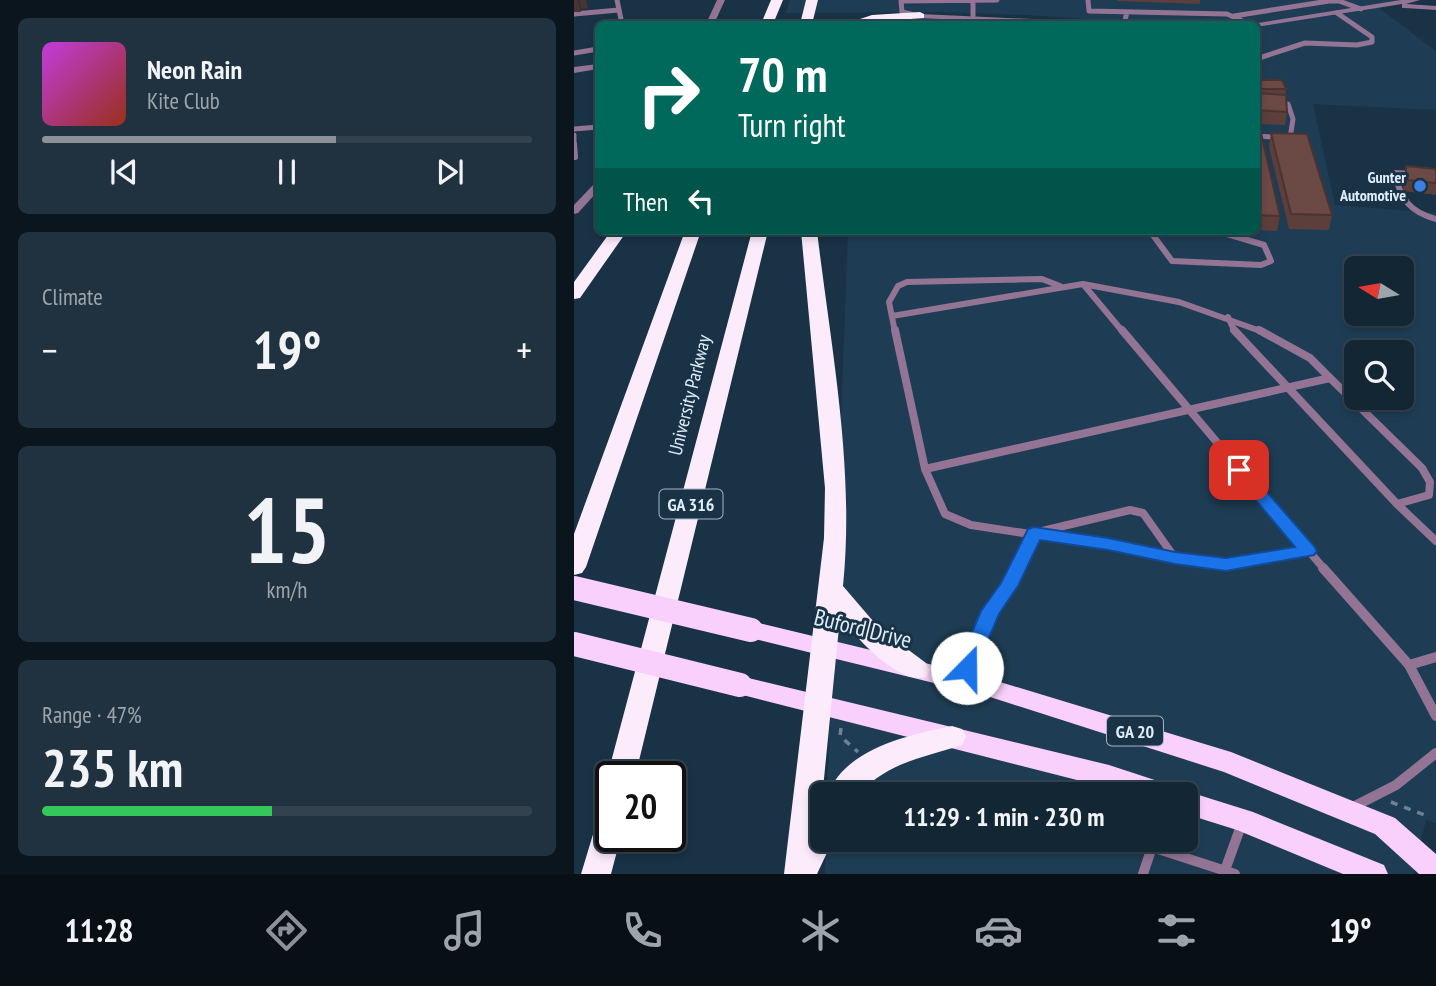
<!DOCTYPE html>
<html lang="en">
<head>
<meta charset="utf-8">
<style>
	body { margin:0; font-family:"PT Sans Narrow",sans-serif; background:#203240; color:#f1f3f6; height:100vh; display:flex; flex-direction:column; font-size:26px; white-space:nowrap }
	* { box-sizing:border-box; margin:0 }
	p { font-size:23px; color:#9da5ac }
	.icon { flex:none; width:38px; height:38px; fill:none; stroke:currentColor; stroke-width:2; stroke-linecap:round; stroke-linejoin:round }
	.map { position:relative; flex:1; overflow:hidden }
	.drawer { display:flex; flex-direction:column; gap:18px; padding:18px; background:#0a151d; width:574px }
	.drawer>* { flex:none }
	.hud { position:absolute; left:21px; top:21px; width:665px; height:214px; border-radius:10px; box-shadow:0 4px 10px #0003,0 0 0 2px #32434f; background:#00695c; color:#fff; overflow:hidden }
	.needle { width:46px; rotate:281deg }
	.fabs { position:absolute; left:770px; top:256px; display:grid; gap:14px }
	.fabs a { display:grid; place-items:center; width:70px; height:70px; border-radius:10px; background:#132634; box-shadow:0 4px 10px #0003,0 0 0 2px #32434f; font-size:35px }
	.speed { position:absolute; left:21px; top:761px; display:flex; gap:14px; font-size:35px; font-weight:700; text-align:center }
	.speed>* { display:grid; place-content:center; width:91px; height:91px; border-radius:50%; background:#132634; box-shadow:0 4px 10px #0003,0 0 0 2px #32434f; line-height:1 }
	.speed .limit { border:4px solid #111; border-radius:10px; background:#fff; color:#111 }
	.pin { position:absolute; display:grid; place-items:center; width:60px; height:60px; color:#fff; margin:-30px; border-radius:14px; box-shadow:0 4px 10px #0006 }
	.me { position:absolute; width:77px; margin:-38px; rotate:22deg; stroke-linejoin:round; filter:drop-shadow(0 0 5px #0008) }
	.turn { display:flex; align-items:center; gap:24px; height:147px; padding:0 28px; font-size:32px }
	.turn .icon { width:91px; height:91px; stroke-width:2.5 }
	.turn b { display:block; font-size:49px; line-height:60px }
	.then { display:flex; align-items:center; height:66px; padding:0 28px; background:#0003; gap:14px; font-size:26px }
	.big { font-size:52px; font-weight:600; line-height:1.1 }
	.drawer .card { flex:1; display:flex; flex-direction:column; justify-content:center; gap:10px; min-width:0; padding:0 24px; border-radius:10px; background:#203240 }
	.drawer .dial { align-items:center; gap:0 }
	.dial b { font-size:91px; line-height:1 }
	.song { display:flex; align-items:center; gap:21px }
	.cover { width:84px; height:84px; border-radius:10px; background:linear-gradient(135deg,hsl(290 70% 55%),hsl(10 70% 35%)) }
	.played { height:7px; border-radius:4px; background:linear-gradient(90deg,#8c9099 60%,#32434f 60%) }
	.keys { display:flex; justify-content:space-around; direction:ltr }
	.heat { display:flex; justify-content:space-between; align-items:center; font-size:38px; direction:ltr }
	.charge { height:10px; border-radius:5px; background:linear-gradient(90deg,#34c759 47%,#32434f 0) }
	.trip { position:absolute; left:236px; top:782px; width:388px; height:70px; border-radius:10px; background:#132634; box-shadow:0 4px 10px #0003,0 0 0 2px #32434f; font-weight:600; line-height:70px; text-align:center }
	.tabs { display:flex; height:112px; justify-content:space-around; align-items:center; background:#080f15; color:#9da5ac }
	.tabs .icon { width:49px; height:49px }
	.tabs .current { color:#8c9099 }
	.tabs b { font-size:32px; color:#f1f3f6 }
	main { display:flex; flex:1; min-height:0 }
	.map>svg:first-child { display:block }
	.built { fill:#1e3d54; fill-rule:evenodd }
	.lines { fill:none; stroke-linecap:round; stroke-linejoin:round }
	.path { stroke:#6e8293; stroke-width:3.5; stroke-dasharray:7 7; stroke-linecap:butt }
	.service-far3 { stroke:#937495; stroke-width:5 }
	.service-far2 { stroke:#937495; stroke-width:6 }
	.service-far1 { stroke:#937495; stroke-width:8 }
	.service { stroke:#937495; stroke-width:10 }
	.minor { fill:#937495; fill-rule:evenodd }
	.tertiary { fill:#937495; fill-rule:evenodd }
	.trunk { fill:#f9d0fb; fill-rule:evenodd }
	.motorway { fill:#fbebfb; fill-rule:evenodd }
	.trunk-bridge { stroke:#f9d0fb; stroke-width:24 }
	.wall { fill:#5c3f3b }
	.shaded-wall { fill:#4b3330 }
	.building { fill:#6b4945; stroke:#4b3330; stroke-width:2 }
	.route { fill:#1a73e8; stroke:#114b97; stroke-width:2 }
	.shop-dot { fill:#3f7fe0; stroke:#193246; stroke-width:2.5 }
	.labels { text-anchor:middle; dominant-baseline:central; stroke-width:6; stroke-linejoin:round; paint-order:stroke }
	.far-poi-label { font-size:16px; font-weight:bold; fill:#dfeefb; stroke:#193246; text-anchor:end }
	.shield { fill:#193246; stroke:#a4b6c5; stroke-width:2 }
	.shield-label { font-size:18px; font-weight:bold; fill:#dfeefb }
	.street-label { font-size:19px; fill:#dfeefb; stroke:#193246 }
	.near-street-label { font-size:23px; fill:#dfeefb; stroke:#193246 }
</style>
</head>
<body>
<main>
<section class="drawer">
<div class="card">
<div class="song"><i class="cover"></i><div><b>Neon Rain</b><p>Kite Club</p></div></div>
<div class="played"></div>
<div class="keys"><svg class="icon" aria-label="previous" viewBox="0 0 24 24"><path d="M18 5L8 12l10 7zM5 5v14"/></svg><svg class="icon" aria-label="pause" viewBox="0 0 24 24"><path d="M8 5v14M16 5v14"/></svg><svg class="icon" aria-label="next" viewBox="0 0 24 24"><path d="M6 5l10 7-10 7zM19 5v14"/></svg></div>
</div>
<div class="card"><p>Climate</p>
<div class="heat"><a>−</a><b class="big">19°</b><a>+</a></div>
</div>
<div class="card dial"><b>15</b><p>km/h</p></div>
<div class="card"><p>Range · 47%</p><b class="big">235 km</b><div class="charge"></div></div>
</section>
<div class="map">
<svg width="862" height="874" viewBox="0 0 862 874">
	<rect width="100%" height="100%" fill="#193246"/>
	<!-- built -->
	<path class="built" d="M216,0H846L805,8L862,51V110L739,104L761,205L862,213V823L852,820L839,874H251L252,840H612V794H253L274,231H682V24H540V21L454,15L364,12L212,13ZM782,268H828V313H782ZM782,352H828V397H782Z"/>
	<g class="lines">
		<!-- path -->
		<path class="path" d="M267,728L266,736L284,752
			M817,802L853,816"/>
		<!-- service-far3 -->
		<path class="service-far3" d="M43,0L48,24
			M327,0L328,12L340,15
			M399,0V16
			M514,0L515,11L653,14L675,24
			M328,1L423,0
			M0,14L45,10
			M660,16L755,1H765L787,9
			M550,24L553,12
			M0,53L24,49
			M682,59L731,43L783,45L798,42V37L763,13
			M682,102L714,104L719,119L716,138L682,136
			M0,129L24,127
			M0,135V146"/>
		<!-- service-far2 -->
		<path class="service-far2" d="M0,144L1,157
			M862,175L821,173C826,199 836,212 862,219
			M576,231L598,261L687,265L697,261L690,245L643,231
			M509,284L605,302L689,332
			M318,316L509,284L549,332
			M654,317L661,332
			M321,332L315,302L324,286L333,282L468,279L486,286"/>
		<!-- service-far1 -->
		<path class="service-far1" d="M321,330L351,469L371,514L397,525L652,564L734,551
			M548,330L751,570
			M660,330L823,504L862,541
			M756,378L848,468L856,482L855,495L823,504
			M351,469L756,378L736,358L685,330
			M443,570L460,533L556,510L569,513L601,558"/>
		<!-- service -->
		<path class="service" d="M749,568L835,665L862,716
			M835,665L862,657
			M388,681L416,611L435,586L444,568
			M777,808L822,785L862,753
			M650,873L668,823
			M569,874L578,847L661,874"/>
		<!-- minor -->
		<path class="minor" d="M143,0H151L140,24H132Z
			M24,64V69L0,73V67Z
			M24,183V191L4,213L0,214V205L20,184Z"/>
		<!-- tertiary -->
		<path class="tertiary" d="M827,0H846L832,4L862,6V10L831,8H828V4L682,27V24H678Z
			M346,14L525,22L529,24H483L343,18L342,16Z"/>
		<!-- trunk -->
		<path class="trunk" d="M177,621L413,678L657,752L821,818L862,854V874H845L801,834L650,772L413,696L169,636L165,630L169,624Z
			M166,676L535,765L599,786L603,794L612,791L679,812L810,865L814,874H769L663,830L612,814V794H558L157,692L154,685L157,678Z"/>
		<!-- motorway -->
		<path class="motorway" d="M197,0H209L199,24H187Z
			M232,0H244L238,24H226Z
			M346,12L350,14V18L271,24L298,15Z
			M37,231H53L6,298L0,299V282Z
			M111,231H127L12,567L8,573L0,575V534Z
			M178,231H194L61,777H37V785L33,777Z
			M227,231H243C257,348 281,468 269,586L305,628L352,663L356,670L352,677C325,686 282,637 266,617L246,819L248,818V840H259L243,874H210L250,538L251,488Z
			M378,726L388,729L392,737L388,745C349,758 314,762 285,794H254C272,748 335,735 378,726Z
			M37,804V836H47L37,874H7L27,808Z"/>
		<!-- trunk-bridge -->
		<path class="trunk-bridge" d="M0,588L177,630
			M0,644L166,685"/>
	</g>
	<!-- wall -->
	<path class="wall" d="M543,0H626V4L543,1Z
		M682,80L712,89L711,95L713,112L711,125L682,124V93H684Z
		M682,133L706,216L703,231L682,230Z
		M697,133L758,215L755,230L715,229L695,147Z
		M832,166L862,169V195L829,191L830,177Z
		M451,231H485L484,233Z"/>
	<!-- shaded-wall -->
	<path class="shaded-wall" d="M0,0H4L7,12H0Z
		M5,0H12L14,8L7,9Z"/>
	<!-- building -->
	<path class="building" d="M682,80H708L712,89H685Z
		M682,93L712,95L713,112L682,110Z
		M682,133H687L706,216L682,215Z
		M697,133L733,134L758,215L717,214Z
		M832,166L862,169V183L832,180Z"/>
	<!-- route -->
	<path class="route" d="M665,465L671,467L740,546L743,551L740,555L652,571L601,564L534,550L466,540L444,586L425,614L400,673L393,675L386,673L383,668L407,611L427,583L454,529L460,527L534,538L601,552L652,558L721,547L660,474L657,470L660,467Z"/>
	<!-- markers -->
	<circle class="shop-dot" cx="846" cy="186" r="7"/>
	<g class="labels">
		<!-- far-poi labels -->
		<g class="far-poi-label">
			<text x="832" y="177">Gunter<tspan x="832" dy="18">Automotive</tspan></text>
		</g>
		<!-- shield labels -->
		<g class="shield">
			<rect x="85.5" y="489.5" width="63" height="29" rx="5"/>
			<rect x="533" y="716.5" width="56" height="29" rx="5"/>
		</g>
		<g class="shield-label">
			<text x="117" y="504">GA 316</text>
			<text x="561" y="731">GA 20</text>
		</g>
		<!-- street labels -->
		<g class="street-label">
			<text transform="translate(115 395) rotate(-76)">University Parkway</text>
		</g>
		<!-- near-street labels -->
		<g class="near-street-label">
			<text transform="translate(289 628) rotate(14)">Buford Drive</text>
		</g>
	</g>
</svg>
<div class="fabs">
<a><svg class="needle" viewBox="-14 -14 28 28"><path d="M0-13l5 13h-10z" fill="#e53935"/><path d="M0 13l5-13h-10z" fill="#9da5ac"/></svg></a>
<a><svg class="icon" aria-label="search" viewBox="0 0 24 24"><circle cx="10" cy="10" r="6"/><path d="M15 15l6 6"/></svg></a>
</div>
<div class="speed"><div class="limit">20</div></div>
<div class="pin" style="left:665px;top:470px;background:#d93025"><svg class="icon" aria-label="arrive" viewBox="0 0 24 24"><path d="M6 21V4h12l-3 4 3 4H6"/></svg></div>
<svg class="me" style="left:393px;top:668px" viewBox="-20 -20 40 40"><circle r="19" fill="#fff"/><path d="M0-13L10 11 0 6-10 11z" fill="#1a73e8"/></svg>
<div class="trip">11:29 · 1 min · 230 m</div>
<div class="hud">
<div class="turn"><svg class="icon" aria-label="right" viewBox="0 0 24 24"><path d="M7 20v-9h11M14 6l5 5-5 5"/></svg><div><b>70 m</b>Turn right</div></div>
<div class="then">Then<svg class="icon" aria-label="left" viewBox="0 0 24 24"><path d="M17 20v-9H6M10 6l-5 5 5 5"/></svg></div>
</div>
</div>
</main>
<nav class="tabs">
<b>11:28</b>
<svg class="icon current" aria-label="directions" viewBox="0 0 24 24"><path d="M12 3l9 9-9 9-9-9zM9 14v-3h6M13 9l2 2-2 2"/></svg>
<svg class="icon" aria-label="music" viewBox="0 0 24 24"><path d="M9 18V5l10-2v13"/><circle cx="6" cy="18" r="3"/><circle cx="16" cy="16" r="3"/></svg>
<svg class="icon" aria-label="phone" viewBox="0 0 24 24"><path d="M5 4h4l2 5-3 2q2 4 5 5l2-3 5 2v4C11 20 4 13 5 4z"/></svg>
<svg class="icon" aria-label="climate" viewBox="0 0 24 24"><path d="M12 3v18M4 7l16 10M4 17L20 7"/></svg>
<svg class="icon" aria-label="car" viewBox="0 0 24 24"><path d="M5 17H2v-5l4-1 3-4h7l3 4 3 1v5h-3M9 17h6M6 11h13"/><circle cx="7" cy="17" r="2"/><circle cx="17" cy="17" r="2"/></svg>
<svg class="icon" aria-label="filters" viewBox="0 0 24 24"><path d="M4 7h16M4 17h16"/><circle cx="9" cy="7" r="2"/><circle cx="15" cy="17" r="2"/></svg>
<b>19°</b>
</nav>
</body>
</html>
